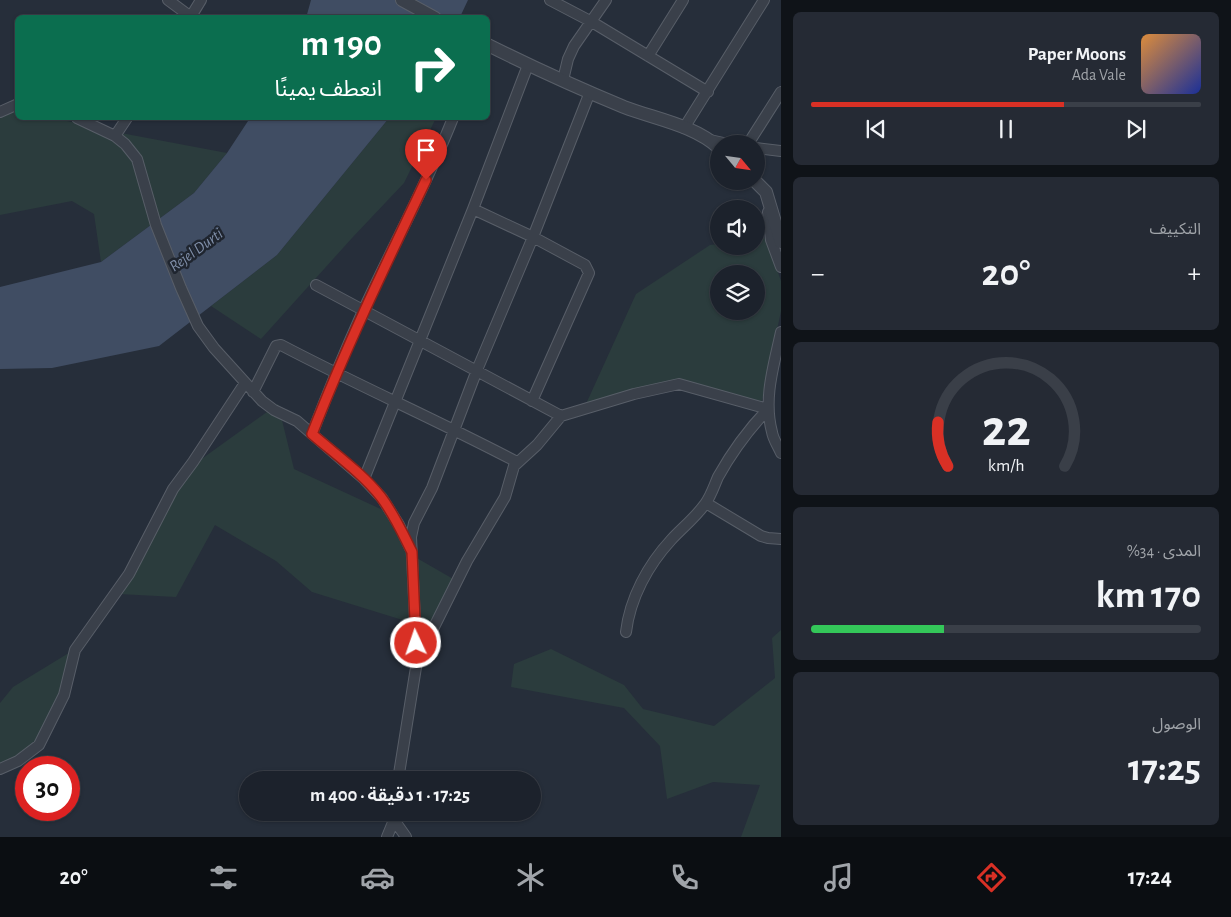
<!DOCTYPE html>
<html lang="ar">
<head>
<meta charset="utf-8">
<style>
	body { margin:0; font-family:"Alegreya Sans","Noto Sans Arabic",sans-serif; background:#252a34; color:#f1f3f6; direction:rtl; height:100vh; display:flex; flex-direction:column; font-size:19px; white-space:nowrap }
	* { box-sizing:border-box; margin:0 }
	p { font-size:16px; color:#a0a4a9 }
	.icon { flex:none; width:28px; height:28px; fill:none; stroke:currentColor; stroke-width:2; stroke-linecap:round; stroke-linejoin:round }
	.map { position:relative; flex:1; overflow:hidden; direction:ltr }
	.details { display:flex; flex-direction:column; gap:12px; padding:12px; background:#0f1318; width:450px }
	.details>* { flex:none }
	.banner { position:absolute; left:15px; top:15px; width:475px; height:105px; border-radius:8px; box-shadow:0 1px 4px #0004,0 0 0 1px #3a3f48; direction:rtl; background:#0b6e4f; color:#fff; overflow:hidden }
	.needle { width:32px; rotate:119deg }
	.controls { position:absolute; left:710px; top:135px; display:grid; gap:10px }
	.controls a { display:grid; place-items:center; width:55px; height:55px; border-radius:50%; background:#1c222c; box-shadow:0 1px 4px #0004,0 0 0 1px #3a3f48; font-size:25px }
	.speed { position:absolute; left:15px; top:756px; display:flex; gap:10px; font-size:25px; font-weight:700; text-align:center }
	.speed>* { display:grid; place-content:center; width:65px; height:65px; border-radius:50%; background:#1c222c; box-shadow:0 1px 4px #0004,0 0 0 1px #3a3f48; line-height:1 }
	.speed .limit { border:8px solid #d22; background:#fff; color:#111 }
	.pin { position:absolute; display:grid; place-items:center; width:42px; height:42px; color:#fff; margin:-51px -21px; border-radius:50% 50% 50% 0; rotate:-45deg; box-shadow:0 0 5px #0007 }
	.pin .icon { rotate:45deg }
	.me { position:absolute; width:55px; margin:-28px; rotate:357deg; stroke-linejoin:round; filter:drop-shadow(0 0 4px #0008) }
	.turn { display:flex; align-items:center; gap:18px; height:105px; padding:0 25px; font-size:22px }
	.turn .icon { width:65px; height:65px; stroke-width:2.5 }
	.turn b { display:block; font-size:35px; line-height:42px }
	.big { font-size:38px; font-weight:600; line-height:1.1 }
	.details .card { flex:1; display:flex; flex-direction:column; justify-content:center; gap:8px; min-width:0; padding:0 18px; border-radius:8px; background:#252a34 }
	.details .dial { align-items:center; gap:0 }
	.dial svg { height:130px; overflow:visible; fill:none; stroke:#3a3f48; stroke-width:7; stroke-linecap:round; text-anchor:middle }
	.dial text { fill:#f1f3f6; stroke:none }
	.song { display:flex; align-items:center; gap:15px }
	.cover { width:60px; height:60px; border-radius:8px; background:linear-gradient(135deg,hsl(30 70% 55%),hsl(230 70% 35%)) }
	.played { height:5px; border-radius:2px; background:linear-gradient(90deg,#d93025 65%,#3a3f48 65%) }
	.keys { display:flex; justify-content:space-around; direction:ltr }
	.heat { display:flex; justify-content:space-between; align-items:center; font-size:28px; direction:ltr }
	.charge { height:8px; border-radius:4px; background:linear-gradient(90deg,#34c759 34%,#3a3f48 0) }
	.trip { position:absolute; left:239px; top:771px; width:302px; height:50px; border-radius:25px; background:#1c222c; box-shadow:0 1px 4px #0004,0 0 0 1px #3a3f48; font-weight:600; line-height:50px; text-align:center; direction:rtl }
	.tab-bar { display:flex; height:80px; justify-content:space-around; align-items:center; background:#0b0e12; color:#a0a4a9 }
	.tab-bar .icon { width:35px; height:35px }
	.tab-bar .selected { color:#d93025 }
	.tab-bar b { font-size:22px; color:#f1f3f6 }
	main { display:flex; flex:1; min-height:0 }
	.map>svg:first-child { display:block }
	.green { fill:#2b3c3d; fill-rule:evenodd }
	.water { fill:#404d63 }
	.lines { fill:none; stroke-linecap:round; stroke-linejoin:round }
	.minor-casing { stroke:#585e68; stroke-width:12 }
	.tertiary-casing { stroke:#585e68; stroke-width:14 }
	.minor { stroke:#3a404a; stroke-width:10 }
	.tertiary { stroke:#3a404a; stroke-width:12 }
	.route-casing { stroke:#8d1f18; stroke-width:12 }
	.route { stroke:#d93025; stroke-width:9 }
	.labels { text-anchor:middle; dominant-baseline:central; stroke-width:5; stroke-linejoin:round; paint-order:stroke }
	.water-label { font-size:16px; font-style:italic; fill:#8190aa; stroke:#1f252f }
</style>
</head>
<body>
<main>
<section class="details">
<div class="card">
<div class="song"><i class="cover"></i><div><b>Paper Moons</b><p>Ada Vale</p></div></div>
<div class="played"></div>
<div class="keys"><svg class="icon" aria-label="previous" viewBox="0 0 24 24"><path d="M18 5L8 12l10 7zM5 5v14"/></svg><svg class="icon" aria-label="pause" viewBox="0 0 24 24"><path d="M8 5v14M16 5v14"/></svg><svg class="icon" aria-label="next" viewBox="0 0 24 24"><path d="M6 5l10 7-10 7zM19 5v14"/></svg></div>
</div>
<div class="card"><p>التكييف</p>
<div class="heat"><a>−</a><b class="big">20°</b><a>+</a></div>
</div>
<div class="card dial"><svg viewBox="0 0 100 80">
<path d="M14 69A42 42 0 1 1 86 69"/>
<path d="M14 69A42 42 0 0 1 8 42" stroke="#d93025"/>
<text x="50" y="56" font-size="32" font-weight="700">22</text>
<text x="50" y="72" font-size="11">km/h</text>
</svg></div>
<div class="card"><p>المدى · 34%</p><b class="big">170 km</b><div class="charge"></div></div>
<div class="card"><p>الوصول</p><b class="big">17:25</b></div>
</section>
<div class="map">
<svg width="781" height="837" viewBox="0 0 781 837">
	<rect width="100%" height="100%" fill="#262e3a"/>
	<!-- green -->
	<path class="green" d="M17,109L18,118H54L121,133L227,153L194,193L101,262L94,214L72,201L0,215V118Z
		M389,118H436L404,183L352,238L261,339L211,306L277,255Z
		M766,238L781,281V311L762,401L726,395L678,381L586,404L636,294L710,245L719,244V246H756V239ZM719,274H756V311H719Z
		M278,404L294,469L385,511L408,552L409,622L312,592L276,561L215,525L176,597L119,594L172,496L196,463Z
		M415,557L455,580L420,648Z
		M781,630V837H741L760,785L713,782L667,799L660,746L624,708L511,687L514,664L551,649L624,685L643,709L714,726L775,678L772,638Z
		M72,651L62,694L37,743L0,767V703L13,687Z"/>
	<!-- water -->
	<path class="water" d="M311,0H468L460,17L306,18Z
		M250,118H389L277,255L159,346L52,368L0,369V287L101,262L194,193L227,153Z"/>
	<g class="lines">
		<defs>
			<path id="minor" d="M168,0L191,17
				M550,0L592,22L708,92
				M190,18L201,0
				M648,56L683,0
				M563,80L568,59L574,46L606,0
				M0,112L18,104
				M77,118L115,136L125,144L137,159L156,225L181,288L198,326L214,348L262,401L274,410L297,421L364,479L382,498L399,525L410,548
				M684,128L764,0
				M115,136L127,118
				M710,140L728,144
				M748,144L781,92
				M756,148L781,151
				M473,209L533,237L585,265L589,273L532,401
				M768,212L771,240L781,267
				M316,285L561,416
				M781,332C774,365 763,398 772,432C773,439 778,446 781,453
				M253,392L276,346L281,345C359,386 439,421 517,462
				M312,434C328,392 345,351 363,311C393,246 427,184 453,118
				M364,479L473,209L528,65
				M706,503L761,536L768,538L781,539
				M626,632C630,598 648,565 671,540C682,528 695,518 705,504C711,496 714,486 718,477C733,450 747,431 768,409
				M417,661L467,561L505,497L514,466L537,445L561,416L634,394L679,384L768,409
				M0,769L18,761L39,745L64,695L75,650L129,574L173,489L193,462L245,383
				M398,780L417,661L411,537L414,523L432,488L477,370L533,237L590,92
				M394,812V820L406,837
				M387,837L394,820"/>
			<path id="tertiary" d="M402,0L435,18
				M488,45C532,67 578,88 624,107C655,119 694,125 719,148
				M755,181L766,192L781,242"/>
		</defs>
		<!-- minor casing -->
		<use href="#minor" class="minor-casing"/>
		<!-- tertiary casing -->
		<use href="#tertiary" class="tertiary-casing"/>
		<!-- minor -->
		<use href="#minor" class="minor"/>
		<!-- tertiary -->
		<use href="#tertiary" class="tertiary"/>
	</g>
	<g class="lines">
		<defs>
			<path id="route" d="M416,643L412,552C403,534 394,514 381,497C362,473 335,454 312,434C346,347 386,264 426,180"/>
		</defs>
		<!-- route casing -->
		<use href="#route" class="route-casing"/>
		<!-- route -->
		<use href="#route" class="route"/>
	</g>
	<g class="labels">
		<!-- water labels -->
		<g class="water-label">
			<text transform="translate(196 250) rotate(-36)">Rejel Durti</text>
		</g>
	</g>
</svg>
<div class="controls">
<a><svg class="needle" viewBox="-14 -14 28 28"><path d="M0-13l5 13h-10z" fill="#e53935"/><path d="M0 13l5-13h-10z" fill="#a0a4a9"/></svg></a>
<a><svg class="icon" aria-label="sound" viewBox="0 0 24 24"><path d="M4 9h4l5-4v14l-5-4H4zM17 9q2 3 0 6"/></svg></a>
<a><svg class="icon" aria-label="layers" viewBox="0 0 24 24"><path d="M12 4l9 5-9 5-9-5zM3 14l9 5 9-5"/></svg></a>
</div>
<div class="speed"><div class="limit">30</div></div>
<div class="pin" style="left:426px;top:180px;background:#d93025"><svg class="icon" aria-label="arrive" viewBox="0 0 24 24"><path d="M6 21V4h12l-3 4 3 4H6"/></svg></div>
<svg class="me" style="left:416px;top:643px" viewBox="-20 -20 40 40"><circle r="17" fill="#d93025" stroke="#fff" stroke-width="3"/><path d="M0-11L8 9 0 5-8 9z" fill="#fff"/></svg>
<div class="trip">17:25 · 1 دقيقة · 400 m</div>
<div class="banner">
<div class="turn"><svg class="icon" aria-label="right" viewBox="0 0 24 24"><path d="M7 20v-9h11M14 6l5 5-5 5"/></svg><div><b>190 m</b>انعطف يمينًا</div></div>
</div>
</div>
</main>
<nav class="tab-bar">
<b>17:24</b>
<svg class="icon selected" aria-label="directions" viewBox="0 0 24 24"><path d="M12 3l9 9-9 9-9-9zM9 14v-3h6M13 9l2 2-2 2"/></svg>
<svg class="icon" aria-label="music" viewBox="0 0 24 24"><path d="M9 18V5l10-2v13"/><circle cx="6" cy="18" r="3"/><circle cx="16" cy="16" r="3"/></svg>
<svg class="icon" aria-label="phone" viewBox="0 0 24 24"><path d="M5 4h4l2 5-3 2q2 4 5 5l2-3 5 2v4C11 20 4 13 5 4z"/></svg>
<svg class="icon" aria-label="climate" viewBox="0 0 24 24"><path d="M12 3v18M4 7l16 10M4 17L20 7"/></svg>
<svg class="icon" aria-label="car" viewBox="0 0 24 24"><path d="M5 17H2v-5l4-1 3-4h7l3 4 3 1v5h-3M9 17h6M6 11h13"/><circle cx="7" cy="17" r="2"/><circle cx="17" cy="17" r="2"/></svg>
<svg class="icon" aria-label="filters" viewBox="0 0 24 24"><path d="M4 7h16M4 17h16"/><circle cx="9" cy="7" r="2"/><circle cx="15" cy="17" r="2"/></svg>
<b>20°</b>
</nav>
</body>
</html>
